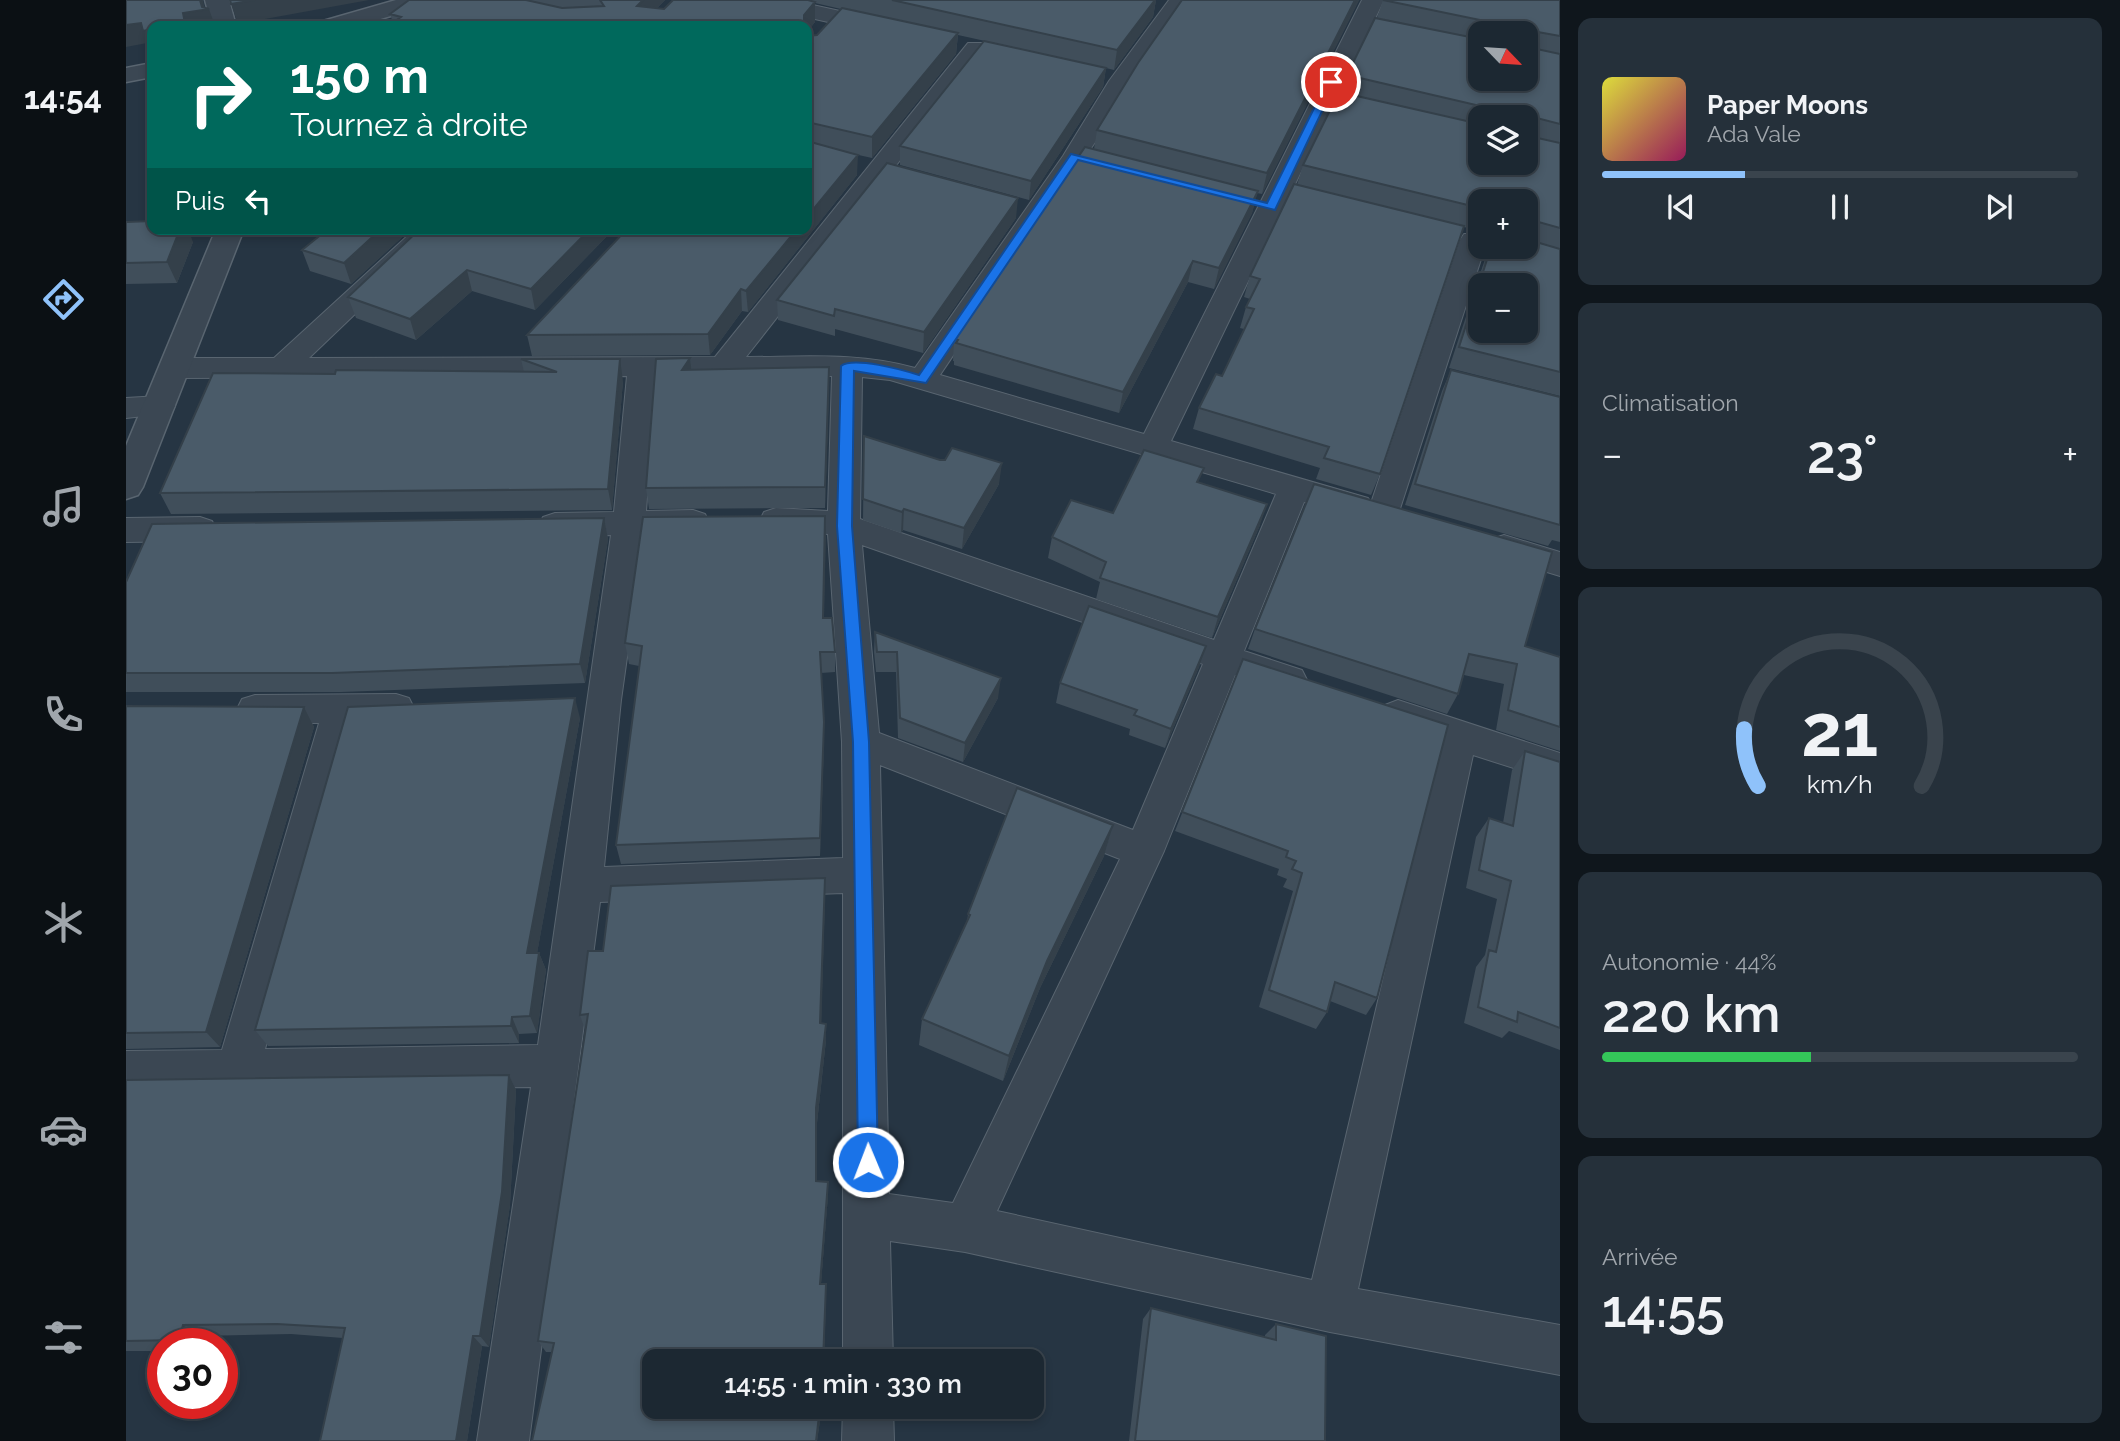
<!DOCTYPE html>
<html lang="fr">
<head>
<meta charset="utf-8">
<style>
	body { margin:0; font-family:Raleway,sans-serif; background:#25303a; color:#f1f3f6; height:100vh; display:flex; flex-direction:column; font-size:26px; white-space:nowrap }
	* { box-sizing:border-box; margin:0 }
	p { font-size:23px; color:#a0a6ac }
	.icon { flex:none; width:38px; height:38px; fill:none; stroke:currentColor; stroke-width:2; stroke-linecap:round; stroke-linejoin:round }
	.map { position:relative; flex:1; overflow:hidden }
	.details { display:flex; flex-direction:column; gap:18px; padding:18px; background:#0f161c; width:560px }
	.details>* { flex:none }
	.top-card { position:absolute; left:21px; top:21px; width:665px; height:214px; border-radius:14px; box-shadow:0 4px 10px #0003,0 0 0 2px #3a444d; background:#00695c; color:#fff; overflow:hidden }
	.needle { width:46px; rotate:115deg }
	.buttons { position:absolute; left:1342px; top:21px; display:grid; gap:14px }
	.buttons a { display:grid; place-items:center; width:70px; height:70px; border-radius:14px; background:#1c2832; box-shadow:0 4px 10px #0003,0 0 0 2px #3a444d; font-size:35px }
	.speed { position:absolute; left:21px; top:1328px; display:flex; gap:14px; font-size:35px; font-weight:700; text-align:center }
	.speed>* { display:grid; place-content:center; width:91px; height:91px; border-radius:50%; background:#1c2832; box-shadow:0 4px 10px #0003,0 0 0 2px #3a444d; line-height:1 }
	.speed .limit { border:10px solid #d22; background:#fff; color:#111 }
	.pin { position:absolute; display:grid; place-items:center; width:60px; height:60px; color:#fff; margin:-30px; border:4px solid #fff; border-radius:50%; box-shadow:0 2px 7px #0007 }
	.me { position:absolute; width:77px; margin:-38px; rotate:359deg; stroke-linejoin:round; filter:drop-shadow(0 0 5px #0008) }
	.turn { display:flex; align-items:center; gap:24px; height:147px; padding:0 28px; font-size:32px }
	.turn .icon { width:91px; height:91px; stroke-width:2.5 }
	.turn b { display:block; font-size:49px; line-height:60px }
	.then { display:flex; align-items:center; height:66px; padding:0 28px; background:#0003; gap:14px; font-size:26px }
	.big { font-size:52px; font-weight:600; line-height:1.1 }
	.details .widget { flex:1; display:flex; flex-direction:column; justify-content:center; gap:10px; min-width:0; padding:0 24px; border-radius:14px; background:#25303a }
	.details .dial { align-items:center; gap:0 }
	.dial svg { height:182px; overflow:visible; fill:none; stroke:#3a444d; stroke-width:7; stroke-linecap:round; text-anchor:middle }
	.dial text { fill:#f1f3f6; stroke:none }
	.song { display:flex; align-items:center; gap:21px }
	.cover { width:84px; height:84px; border-radius:10px; background:linear-gradient(135deg,hsl(60 70% 55%),hsl(330 70% 35%)) }
	.played { height:7px; border-radius:4px; background:linear-gradient(90deg,#8fc2fa 30%,#3a444d 30%) }
	.keys { display:flex; justify-content:space-around; direction:ltr }
	.heat { display:flex; justify-content:space-between; align-items:center; font-size:38px; direction:ltr }
	.charge { height:10px; border-radius:5px; background:linear-gradient(90deg,#34c759 44%,#3a444d 0) }
	.trip { position:absolute; left:516px; top:1349px; width:402px; height:70px; border-radius:14px; background:#1c2832; box-shadow:0 4px 10px #0003,0 0 0 2px #3a444d; font-weight:600; line-height:70px; text-align:center }
	main { display:flex; flex:1; min-height:0 }
	.tabs { display:flex; flex-direction:column; width:126px; justify-content:space-around; align-items:center; background:#0b1014; color:#a0a6ac }
	.tabs .icon { width:49px; height:49px }
	.tabs .selected { color:#8fc2fa }
	.tabs b { font-size:32px; color:#f1f3f6 }
	.map>svg:first-child { display:block }
	.lines { fill:none; stroke-linecap:round; stroke-linejoin:round }
	.minor-casing { stroke:#596570; stroke-width:2 }
	.tertiary-casing { stroke:#596570; stroke-width:3 }
	.minor { fill:#3b4753; fill-rule:evenodd }
	.tertiary { fill:#3b4753; fill-rule:evenodd }
	.wall { fill:#404e5a; fill-rule:evenodd }
	.shaded-wall { fill:#34404a }
	.building { fill:#4a5b69; stroke:#34404a; stroke-width:2; fill-rule:evenodd }
	.route { fill:#1a73e8; stroke:#114b97; stroke-width:2 }
</style>
</head>
<body>
<main>
<nav class="tabs">
<b>14:54</b>
<svg class="icon selected" aria-label="directions" viewBox="0 0 24 24"><path d="M12 3l9 9-9 9-9-9zM9 14v-3h6M13 9l2 2-2 2"/></svg>
<svg class="icon" aria-label="music" viewBox="0 0 24 24"><path d="M9 18V5l10-2v13"/><circle cx="6" cy="18" r="3"/><circle cx="16" cy="16" r="3"/></svg>
<svg class="icon" aria-label="phone" viewBox="0 0 24 24"><path d="M5 4h4l2 5-3 2q2 4 5 5l2-3 5 2v4C11 20 4 13 5 4z"/></svg>
<svg class="icon" aria-label="climate" viewBox="0 0 24 24"><path d="M12 3v18M4 7l16 10M4 17L20 7"/></svg>
<svg class="icon" aria-label="car" viewBox="0 0 24 24"><path d="M5 17H2v-5l4-1 3-4h7l3 4 3 1v5h-3M9 17h6M6 11h13"/><circle cx="7" cy="17" r="2"/><circle cx="17" cy="17" r="2"/></svg>
<svg class="icon" aria-label="filters" viewBox="0 0 24 24"><path d="M4 7h16M4 17h16"/><circle cx="9" cy="7" r="2"/><circle cx="15" cy="17" r="2"/></svg>
</nav>
<div class="map">
<svg width="1434" height="1441" viewBox="0 0 1434 1441">
	<rect width="100%" height="100%" fill="#263543"/>
	<g class="lines">
		<defs>
			<path id="minor" d="M623,0H664L764,22L767,27L756,34L626,5Z
				M1043,0H1065C980,124 898,250 814,375L1018,434L1236,0H1258L1045,441L1242,498L1245,503L1334,240L1338,234H1354V247H1359L1270,521L1258,525L1246,521L1242,514L1231,517L1178,502L1118,651L1176,670L1181,680L1176,690L1163,694L1109,675L1038,851L871,1211L1186,1280L1313,743L1259,725L1254,715L1259,705L1272,700L1434,753V783L1347,755L1232,1289L1434,1325V1375L1204,1332L839,1252L764,1241L767,1362H717V893L474,902L403,1441H351L405,1087L0,1093V1051L96,1050L193,723H129L116,719L111,709L116,699L129,695L270,694L283,698L288,708L283,718L270,722L230,723L139,1049L412,1045L485,535L429,537L417,533L413,525L417,517L429,513L488,512L501,376L49,378L39,375L34,368L39,361L49,358H148L289,229H318L183,358L589,357L842,43H858L862,48L858,53L620,357C677,357 734,352 789,368L937,156L983,81ZM530,376H706L702,511L650,508L638,512L634,520L638,528L702,534L716,742L717,858L478,867L495,700L518,535L567,534L579,530L583,522L579,514L567,510L520,511ZM736,377L764,380L1150,494L1088,640L734,519ZM736,545L1077,664L1007,830L753,733ZM754,765L994,859L827,1203L763,1194Z
				M34,396L45,399L49,406L45,413L0,418V398Z
				M74,517L86,521L90,529L86,537L74,541L0,542V518Z
				M1378,535L1434,552V576L1366,555L1361,547L1366,539Z
				M717,1407H767L768,1441H716Z"/>
			<path id="tertiary" d="M79,0H103L110,26H86Z
				M270,0H307L303,5L230,26H193L197,21Z
				M26,63V77L0,82V68Z
				M90,229H118L17,487L12,495L0,499V446Z"/>
		</defs>
		<!-- minor casing -->
		<use href="#minor" class="minor-casing"/>
		<!-- tertiary casing -->
		<use href="#tertiary" class="tertiary-casing"/>
		<!-- minor -->
		<use href="#minor" class="minor"/>
		<!-- tertiary -->
		<use href="#tertiary" class="tertiary"/>
	</g>
	<!-- wall -->
	<path class="wall" d="M283,0H539L531,8L538,9L547,0H1030L1027,17L988,70L980,68L977,87L903,200L774,165V146L954,62L832,35L830,54L746,158L728,154L731,175L622,312L616,311L584,355L406,356L401,335L681,229V36L691,35L715,9L689,3V22L681,32V26L267,23L264,14Z
		M1233,0L1136,194L1131,193L1126,213L1088,289L1062,282L993,413L828,365V361H827L828,339L968,149L971,130Z
		M1257,0H1434V396L1323,368L1363,247H1400V201H1354V231L1338,227L1254,474L1245,495L1190,479L1194,468L1067,429L1073,408L1096,376L1118,329L1114,328L1120,307L1124,299L1118,297L1124,276L1171,185L1177,165L1215,93L1221,75L1251,18ZM1354,33H1400L1354,79ZM1354,117H1400L1354,163Z
		M890,218L797,353L709,329V336L652,320L651,300Z
		M0,222L67,242L51,283L0,284Z
		M285,229L225,284L184,271L176,250Z
		M294,229H488L409,310L346,291L290,340L230,318L222,297Z
		M564,358L566,370L703,388L699,508L523,509L520,488Z
		M395,359L497,381L486,510L45,514L34,493L209,374L398,372Z
		M1325,370L1434,397V542L1426,540L1422,546L1279,505L1316,391Z
		M738,436L873,484L836,549L777,530L775,533L737,520Z
		M1074,483L1134,525L1086,638L970,599L974,582L922,558L926,537L987,513Z
		M699,516L698,618L709,652V672L695,673L698,742L694,856L495,864L490,845L513,666L503,664L499,643Z
		M478,518L482,539L459,683L215,692H0V582Z
		M1129,629L1399,646L1434,657V751L1370,730L1378,684L1338,675L1332,694L1321,714L1122,649Z
		M749,632L872,698L837,762L772,738L770,672H750L748,652Z
		M1080,646L1073,667L1039,748L1003,735L1004,729L930,703L934,683Z
		M1117,659L1251,998L1240,1015L1204,1001L1201,1012L1190,1029L1133,1007L1167,891L1157,887L1161,879L1151,875L1153,869L1049,831Z
		M0,706L178,707L188,727L94,1047L0,1049Z
		M454,718L411,953H413L420,970L411,1033L393,1034V1043L142,1046L129,1030Z
		M1399,751L1434,762V1050L1383,1031L1376,1038L1338,1023L1350,967L1359,955L1371,899L1340,888L1350,837L1363,818L1377,823L1386,770Z
		M987,825L978,856L914,988L877,1081L793,1045L796,1019L841,923L842,914Z
		M699,896L695,1023L700,1040L691,1123V1181L702,1182V1195L695,1284H700V1295L698,1362H528V1407H696L691,1441H406L426,1352H420L412,1341L459,1030L454,1015L477,951Z
		M383,1075L390,1090L384,1205L363,1347L356,1346L341,1441H194L217,1338L165,1334L73,1336L71,1344H37V1351H0V1080Z
		M1025,1308L1139,1337V1335L1150,1324L1199,1441H1003L1017,1319Z"/>
	<!-- shaded-wall -->
	<path class="shaded-wall" d="M74,0H77L79,9H83L89,26H43L57,13Z
		M129,0H243L112,24L105,4Z
		M517,0H539L513,26L511,6Z
		M1029,0H1030L1027,17L988,70L991,50Z
		M1229,0H1233L1136,194L1141,173Z
		M689,2V22L681,32V26H678V15Z
		M15,23L26,29V51H25L21,43L0,47V25Z
		M832,33L830,54L746,158V137Z
		M980,68L977,87L903,200L905,181Z
		M732,155L731,175L622,312L620,291L671,229H681V217Z
		M1132,191L1126,213L1088,289L1093,268Z
		M892,198L890,218L797,353L798,332Z
		M54,229H62L67,242L51,283L41,262Z
		M255,229H285L225,284L218,263Z
		M464,229H488L409,310L405,289Z
		M1067,261L1062,282L993,413L997,392Z
		M341,270L346,291L290,340L284,319Z
		M615,289L616,311L584,355L582,334Z
		M564,358L567,380L556,370Z
		M494,359L497,381L486,510L482,489Z
		M703,367V388L699,508V487Z
		M876,463L873,484L836,549L838,528Z
		M1141,504L1134,525L1086,638L1092,617Z
		M778,509L777,530L775,533L776,512Z
		M699,516L700,537L697,638V618Z
		M478,518L482,539L459,683L454,664Z
		M1080,646L1073,667L1039,748L1045,729Z
		M875,678L872,698L837,762L839,743Z
		M449,698L454,718L408,970L401,953Z
		M178,707L188,727L94,1047L80,1032Z
		M698,722V742L694,856V838Z
		M987,825L978,856L914,988L877,1081L883,1056L921,961Z
		M699,878V896L695,1040L694,1023Z
		M413,953L420,970L411,1033L404,1016Z
		M386,1017L393,1034V1043L385,1026Z
		M700,1024V1040L691,1123V1195L690,1108Z
		M383,1075L390,1090L384,1205L363,1347L354,1336Z
		M702,1182V1195L694,1295V1284Z
		M700,1284L698,1362H697Z
		M57,1325L73,1336L71,1344H59L53,1340Z
		M347,1336L356,1346L341,1441H330Z
		M694,1407H696L691,1441H690Z"/>
	<!-- building -->
	<path class="building" d="M0,0H74L76,7L83,9L57,13L59,23L43,26H26V29L17,31L15,23L0,25Z
		M104,0H129L105,4Z
		M283,0H400L436,8L478,6L474,0H517L511,6L538,9L547,0H682L689,2L678,15V26H262L275,17L264,14Z
		M766,0H1029L991,50Z
		M1056,0H1229L1141,173L971,130L1012,63Z
		M1257,0H1434V36L1406,31V48L1434,54V124L1407,117V137L1434,143V228L1409,221L1400,222V201H1354V208L1177,165L1213,92L1354,124V163H1400V117H1363V108L1221,75L1249,18L1354,39V79H1400V33H1364V22Z
		M716,8L832,33L746,137L681,122V36L691,35Z
		M858,41L980,68L905,181L774,146Z
		M681,141L732,155L681,217Z
		M959,147L1132,191L1093,268L1067,261L997,392L830,343L832,340L828,339Z
		M761,163L892,198L798,332L709,309L708,316L651,300Z
		M1168,184L1338,226L1254,474L1198,458L1203,447L1073,408L1090,374L1096,376L1128,309L1120,307L1134,279L1124,276Z
		M26,221V229H54L41,262L0,263V222Z
		M202,229H255L218,263L176,250Z
		M294,229H464L405,289L341,270L284,319L222,297Z
		M501,229H671L620,291L615,289L582,334L401,335Z
		M1400,239L1434,249V372L1333,347L1365,247H1400ZM1354,285H1400V331H1354Z
		M564,358L556,370L703,367L699,487L520,488L530,359Z
		M395,359H494L482,489L34,493L87,373L209,374L210,370L431,372Z
		M1325,370L1434,397V525L1289,484Z
		M738,436L814,460H819L826,448L876,463L838,528L778,509L776,512L737,499Z
		M1018,450L1078,468L1071,482L1141,504L1092,617L974,578L980,562L926,537L945,500L987,513Z
		M1188,484L1426,552L1399,646L1434,657V727L1382,710L1391,664L1343,654L1332,694L1129,629Z
		M699,516L697,618H706L709,652H694L698,722L694,838L490,845L516,646L499,643L517,517Z
		M478,518L454,664L206,673H0V582L26,524Z
		M963,606L1080,646L1045,729L1008,715L1011,710L934,683Z
		M749,632L875,678L839,743L774,718L771,652H751Z
		M1117,659L1322,725L1251,998L1209,982L1201,1012L1143,990L1176,873L1166,869L1170,861L1160,857L1162,851L1056,812Z
		M449,698L401,953H413L404,1016L386,1017L385,1026L129,1030L222,707Z
		M0,706L178,707L80,1032L0,1033Z
		M1399,751L1434,762V1028L1392,1012L1391,1022L1352,1007L1363,950L1370,952L1385,881L1353,870L1363,818L1387,826Z
		M891,788L987,825L921,961L883,1056L796,1019L844,915L842,914Z
		M699,878L694,1023L700,1024L690,1108V1181L702,1182L694,1284H700L697,1362H528V1407H694L690,1441H406L428,1343L412,1341L462,1014L454,1015L462,951H477L485,886Z
		M383,1075L376,1192L354,1336H347L330,1441H194L219,1328L151,1324L57,1325L53,1340L0,1341V1080Z
		M1025,1308L1150,1340V1324L1200,1336L1199,1441H1009Z"/>
	<!-- route -->
	<path class="route" d="M1202,80L1210,82L1149,210L952,160L800,383L728,371L726,526L743,742L752,1162L749,1169L742,1172L735,1169L732,1162L727,742L711,526L715,366C727,356 777,370 793,375L945,154L1141,203Z"/>
</svg>
<div class="buttons">
<a><svg class="needle" viewBox="-14 -14 28 28"><path d="M0-13l5 13h-10z" fill="#e53935"/><path d="M0 13l5-13h-10z" fill="#a0a6ac"/></svg></a>
<a><svg class="icon" aria-label="layers" viewBox="0 0 24 24"><path d="M12 4l9 5-9 5-9-5zM3 14l9 5 9-5"/></svg></a>
<a>+</a>
<a>−</a>
</div>
<div class="speed"><div class="limit">30</div></div>
<div class="pin" style="left:1205px;top:82px;background:#d93025"><svg class="icon" aria-label="arrive" viewBox="0 0 24 24"><path d="M6 21V4h12l-3 4 3 4H6"/></svg></div>
<svg class="me" style="left:742px;top:1162px" viewBox="-20 -20 40 40"><circle r="17" fill="#1a73e8" stroke="#fff" stroke-width="3"/><path d="M0-11L8 9 0 5-8 9z" fill="#fff"/></svg>
<div class="trip">14:55 · 1 min · 330 m</div>
<div class="top-card">
<div class="turn"><svg class="icon" aria-label="right" viewBox="0 0 24 24"><path d="M7 20v-9h11M14 6l5 5-5 5"/></svg><div><b>150 m</b>Tournez à droite</div></div>
<div class="then">Puis<svg class="icon" aria-label="left" viewBox="0 0 24 24"><path d="M17 20v-9H6M10 6l-5 5 5 5"/></svg></div>
</div>
</div>
<section class="details">
<div class="widget">
<div class="song"><i class="cover"></i><div><b>Paper Moons</b><p>Ada Vale</p></div></div>
<div class="played"></div>
<div class="keys"><svg class="icon" aria-label="previous" viewBox="0 0 24 24"><path d="M18 5L8 12l10 7zM5 5v14"/></svg><svg class="icon" aria-label="pause" viewBox="0 0 24 24"><path d="M8 5v14M16 5v14"/></svg><svg class="icon" aria-label="next" viewBox="0 0 24 24"><path d="M6 5l10 7-10 7zM19 5v14"/></svg></div>
</div>
<div class="widget"><p>Climatisation</p>
<div class="heat"><a>−</a><b class="big">23°</b><a>+</a></div>
</div>
<div class="widget dial"><svg viewBox="0 0 100 80">
<path d="M14 69A42 42 0 1 1 86 69"/>
<path d="M14 69A42 42 0 0 1 8 44" stroke="#8fc2fa"/>
<text x="50" y="56" font-size="32" font-weight="700">21</text>
<text x="50" y="72" font-size="11">km/h</text>
</svg></div>
<div class="widget"><p>Autonomie · 44%</p><b class="big">220 km</b><div class="charge"></div></div>
<div class="widget"><p>Arrivée</p><b class="big">14:55</b></div>
</section>
</main>
</body>
</html>
